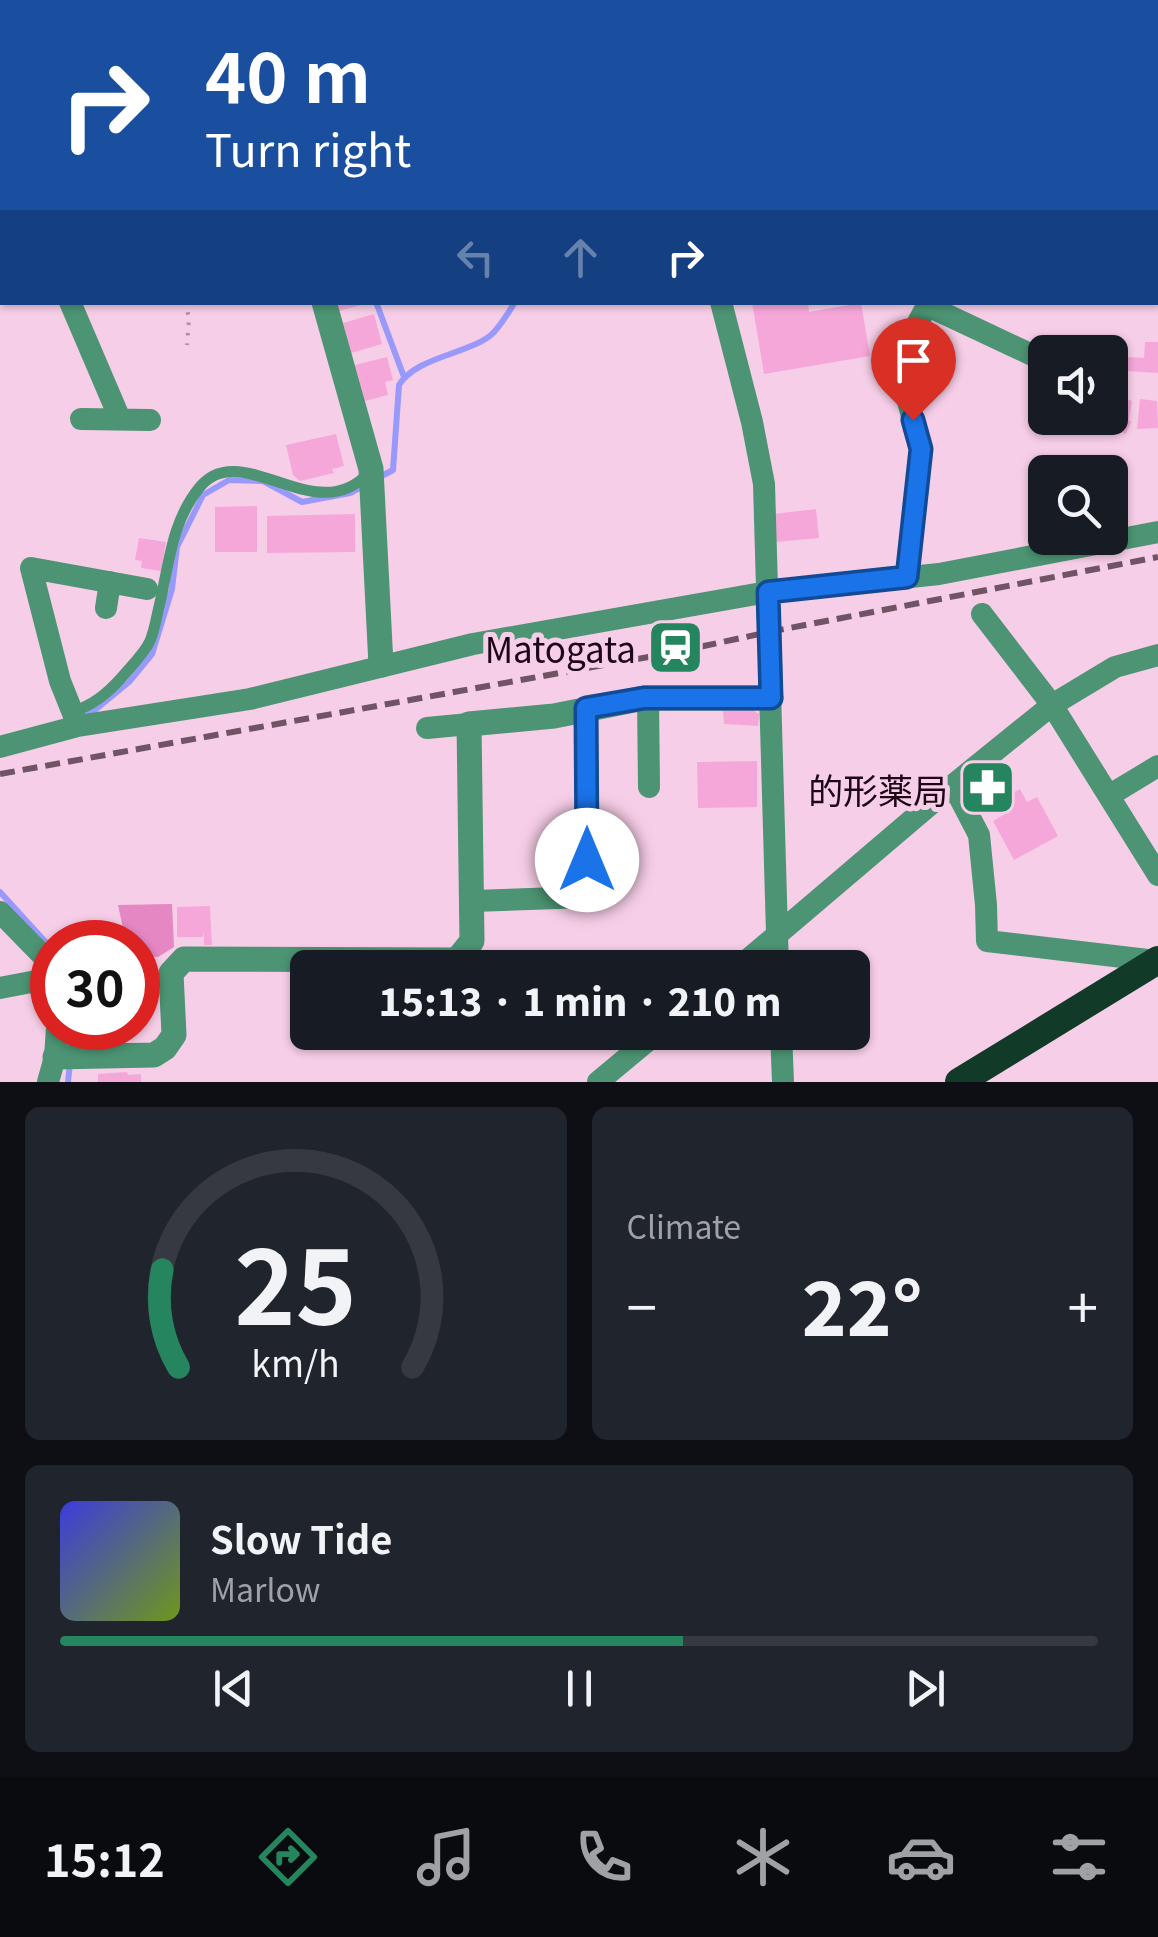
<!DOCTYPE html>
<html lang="en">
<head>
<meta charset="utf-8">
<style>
	body { margin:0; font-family:Georgia,"Noto Sans JP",serif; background:#20242c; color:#f1f3f6; height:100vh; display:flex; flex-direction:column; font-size:38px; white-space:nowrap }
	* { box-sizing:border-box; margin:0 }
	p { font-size:32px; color:#9ea1a6 }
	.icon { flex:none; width:55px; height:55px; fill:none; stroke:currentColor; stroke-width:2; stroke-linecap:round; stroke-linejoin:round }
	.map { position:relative; height:1082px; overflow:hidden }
	.side { display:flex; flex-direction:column; gap:25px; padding:25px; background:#0d0f14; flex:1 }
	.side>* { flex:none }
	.hud { position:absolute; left:0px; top:0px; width:1160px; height:305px; box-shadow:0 2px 8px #0004; background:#1a4fa0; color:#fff; overflow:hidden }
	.buttons { position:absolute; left:1028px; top:335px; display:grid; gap:20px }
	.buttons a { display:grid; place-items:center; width:100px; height:100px; border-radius:15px; background:#171b24; box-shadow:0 2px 8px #0004; font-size:50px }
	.speed { position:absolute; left:30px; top:920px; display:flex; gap:20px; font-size:50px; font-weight:700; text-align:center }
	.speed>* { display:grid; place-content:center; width:130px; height:130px; border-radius:50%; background:#171b24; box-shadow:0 2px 8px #0004; line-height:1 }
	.speed .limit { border:15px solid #d22; background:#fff; color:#111 }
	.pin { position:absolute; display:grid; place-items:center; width:85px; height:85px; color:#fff; margin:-102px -42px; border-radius:50% 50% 50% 0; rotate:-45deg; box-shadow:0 0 10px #0007 }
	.pin .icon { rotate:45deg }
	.me { position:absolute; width:110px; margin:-55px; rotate:0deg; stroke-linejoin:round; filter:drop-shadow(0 0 8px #0008) }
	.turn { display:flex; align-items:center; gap:35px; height:210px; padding:0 40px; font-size:45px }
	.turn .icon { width:130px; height:130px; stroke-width:2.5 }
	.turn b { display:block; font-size:70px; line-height:85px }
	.lanes { display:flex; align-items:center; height:95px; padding:0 40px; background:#0003; justify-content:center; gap:50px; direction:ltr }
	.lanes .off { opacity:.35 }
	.big { font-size:75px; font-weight:800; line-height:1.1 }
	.side .widget { flex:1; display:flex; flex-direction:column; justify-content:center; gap:15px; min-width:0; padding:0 35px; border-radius:15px; background:#20242c }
	.side .dial { align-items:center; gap:0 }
	.dial svg { height:260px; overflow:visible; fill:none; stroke:#363941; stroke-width:7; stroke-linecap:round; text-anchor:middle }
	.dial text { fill:#f1f3f6; stroke:none }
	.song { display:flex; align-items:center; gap:30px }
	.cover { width:120px; height:120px; border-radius:15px; background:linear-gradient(135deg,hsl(240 70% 55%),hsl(80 70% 35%)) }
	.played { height:10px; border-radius:5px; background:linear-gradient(90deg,#25855e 60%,#363941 60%) }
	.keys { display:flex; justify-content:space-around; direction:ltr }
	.heat { display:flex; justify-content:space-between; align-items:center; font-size:55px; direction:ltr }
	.side .tiles { flex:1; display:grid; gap:25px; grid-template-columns:1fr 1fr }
	.widget:last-child { grid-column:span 2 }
	.trip { position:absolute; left:290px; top:950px; width:580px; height:100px; border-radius:15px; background:#171b24; box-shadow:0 2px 8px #0004; font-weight:800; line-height:100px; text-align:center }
	.menu { display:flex; height:160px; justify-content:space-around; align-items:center; background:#090b0e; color:#9ea1a6 }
	.menu .icon { width:70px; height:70px }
	.menu .active { color:#25855e }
	.menu b { font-size:45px; color:#f1f3f6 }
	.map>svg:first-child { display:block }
	.green { fill:#e487c3 }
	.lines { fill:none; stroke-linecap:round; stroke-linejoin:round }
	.stream { stroke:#9899fa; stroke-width:6 }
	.building { fill:#f6a7d9 }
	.path { stroke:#b08da3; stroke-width:4; stroke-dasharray:2.5 8; stroke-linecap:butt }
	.service { stroke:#4c9473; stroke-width:11 }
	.minor { stroke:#4c9473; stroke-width:22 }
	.tertiary { stroke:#4c9473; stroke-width:25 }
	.trunk { stroke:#123a28; stroke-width:28 }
	.rail { stroke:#705365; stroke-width:6; stroke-dasharray:15 8; stroke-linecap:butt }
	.route-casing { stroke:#114b97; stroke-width:25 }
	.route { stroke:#1a73e8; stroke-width:18 }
	.labels { text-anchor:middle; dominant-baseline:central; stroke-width:10; stroke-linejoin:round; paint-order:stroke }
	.poi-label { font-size:35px; fill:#1d0716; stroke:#f7cee7; text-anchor:end }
</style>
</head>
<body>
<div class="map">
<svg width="1158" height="1082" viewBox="0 0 1158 1082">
	<rect width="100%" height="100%" fill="#f7cee7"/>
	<!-- green -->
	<path class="green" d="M172,904L174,947L158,957L138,956V942H126L118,905Z"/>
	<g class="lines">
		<!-- stream -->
		<path class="stream" d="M268,2V0
			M785,2L786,0
			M376,302L404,377
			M378,478L393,470L399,385C416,357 468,354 491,335C500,327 508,313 515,302
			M79,715L95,710L129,682L152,654L172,589L177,547L203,495L229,480L263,481L302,502L350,493L367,484
			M0,892L52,949
			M72,1051L76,1028
			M68,1082L70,1063"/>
	</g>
	<!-- building -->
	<path class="building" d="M336,302H365V304L339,311Z
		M752,302H808L809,312L861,303L870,356L764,374Z
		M374,314L382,344L351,353L343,323Z
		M1145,342H1158V373L1127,371L1128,357L1144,358Z
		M387,357L393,380L385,382L388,395L365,401L355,365Z
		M1112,393L1132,401L1129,420L1131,422L1126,434L1099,422L1096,430L1074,422L1076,418H1110V397Z
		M1140,399L1157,401L1158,428L1137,429Z
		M336,434L344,466L332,469L334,473L300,481L293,475L286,445Z
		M257,506V552H215V507Z
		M816,509L819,538L776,542L773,514Z
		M355,514V552L267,553V516Z
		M139,538L166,542L161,571L141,568L142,561L135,560Z
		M751,709L759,714L758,726L724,724L723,711Z
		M757,761V807L698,808L697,762Z
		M991,770L1004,792L983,805L969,783Z
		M1020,789L1027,802L1037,797L1058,836L1014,860L993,821L1012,810L1005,797Z
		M210,906L212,945H204V930L203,937H177V907Z
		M127,1072L128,1075L141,1074V1082H98V1074Z"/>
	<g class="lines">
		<!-- path -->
		<path class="path" d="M1158,282V283
			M185,302L189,318L187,345"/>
		<!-- service -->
		<path class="service" d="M72,712C93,705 107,694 122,677C131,666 144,654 150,641C154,632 156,620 158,611C169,568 170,524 199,488C241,435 317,532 369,472"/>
		<!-- minor -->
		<path class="minor" d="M151,0L152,2
			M808,0L811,2
			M1033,0L1036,2
			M212,2L218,0
			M1144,2L1146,0
			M0,127L2,134
			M0,193L2,192
			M70,302L120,419
			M721,302L752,422L764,484L778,968
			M928,306L1045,361
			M81,419L150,420
			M907,577L921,449L897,361L929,302
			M106,608L110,582
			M982,614L1052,705L1158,875
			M648,698L649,787
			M78,726L60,681L31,568L147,589
			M427,728L469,724
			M0,747L78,726L250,699L473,644L768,592L939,574L1158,532
			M953,785L979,835L986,905L987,941L1156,961
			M1110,795L1158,766
			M473,901L588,897L587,709
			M0,912L46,959L52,976
			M738,968L953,785L1052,705L1115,667L1158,655
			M0,988L52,978
			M781,1032L783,1082
			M48,1082L55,1057L57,1028
			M598,1082L658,1032"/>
		<!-- tertiary -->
		<path class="tertiary" d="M0,67L2,66
			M324,302L371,469L381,665
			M55,1057L154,1055L165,1048L174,1035L171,973L184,959L457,960L472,941L469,724L554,716L644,698H771"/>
		<!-- trunk -->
		<path class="trunk" d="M959,1082L1158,960"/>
		<!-- rail -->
		<path class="rail" d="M0,774L676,652L769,632L1158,557"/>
	</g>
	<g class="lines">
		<defs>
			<path id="route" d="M587,860L586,708L644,698H771L768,592L907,577L921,449L913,420"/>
		</defs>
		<!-- route casing -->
		<use href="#route" class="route-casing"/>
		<!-- route -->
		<use href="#route" class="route"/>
	</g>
	<!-- icons -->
	<defs>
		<symbol id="station-square" viewBox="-11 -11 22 22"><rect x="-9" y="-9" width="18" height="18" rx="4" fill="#25855e" stroke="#f7cee7"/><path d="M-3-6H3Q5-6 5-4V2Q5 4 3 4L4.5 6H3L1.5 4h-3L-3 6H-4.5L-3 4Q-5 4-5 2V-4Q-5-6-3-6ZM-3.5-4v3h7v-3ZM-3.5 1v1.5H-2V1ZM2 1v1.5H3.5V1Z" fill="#fff"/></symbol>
		<symbol id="pharmacy-square" viewBox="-11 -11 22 22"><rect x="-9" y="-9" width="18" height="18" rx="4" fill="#25855e" stroke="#f7cee7"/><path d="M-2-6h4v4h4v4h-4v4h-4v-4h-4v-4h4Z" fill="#fff"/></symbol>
	</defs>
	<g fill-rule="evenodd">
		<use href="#station-square" x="644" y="616" width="63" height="63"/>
		<use href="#pharmacy-square" x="956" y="756" width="63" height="63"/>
	</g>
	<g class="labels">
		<!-- poi labels -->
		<g class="poi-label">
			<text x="636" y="647">Matogata</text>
			<text x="948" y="788">的形薬局</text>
		</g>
	</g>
</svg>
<div class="buttons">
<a><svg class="icon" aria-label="sound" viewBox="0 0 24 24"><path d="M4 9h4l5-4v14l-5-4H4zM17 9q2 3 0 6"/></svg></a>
<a><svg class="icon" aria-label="search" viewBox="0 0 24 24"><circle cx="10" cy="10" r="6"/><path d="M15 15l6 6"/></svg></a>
</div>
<div class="speed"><div class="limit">30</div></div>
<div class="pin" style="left:913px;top:420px;background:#d93025"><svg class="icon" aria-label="arrive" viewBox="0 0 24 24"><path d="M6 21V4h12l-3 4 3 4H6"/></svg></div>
<svg class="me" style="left:587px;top:860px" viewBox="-20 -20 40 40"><circle r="19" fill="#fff"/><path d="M0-13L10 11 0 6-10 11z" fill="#1a73e8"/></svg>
<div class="trip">15:13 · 1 min · 210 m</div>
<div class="hud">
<div class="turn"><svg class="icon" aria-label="right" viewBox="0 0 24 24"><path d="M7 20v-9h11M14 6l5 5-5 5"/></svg><div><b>40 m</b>Turn right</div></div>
<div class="lanes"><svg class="icon off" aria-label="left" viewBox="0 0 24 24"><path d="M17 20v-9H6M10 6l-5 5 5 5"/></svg><svg class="icon off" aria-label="ahead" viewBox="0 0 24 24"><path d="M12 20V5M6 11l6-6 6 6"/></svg><svg class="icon" aria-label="right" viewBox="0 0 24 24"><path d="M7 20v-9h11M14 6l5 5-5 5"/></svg></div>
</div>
</div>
<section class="side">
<div class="tiles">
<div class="widget dial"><svg viewBox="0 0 100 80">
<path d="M14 69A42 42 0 1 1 86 69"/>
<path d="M14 69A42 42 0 0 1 9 39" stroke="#25855e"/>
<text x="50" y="56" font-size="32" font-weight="700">25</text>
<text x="50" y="72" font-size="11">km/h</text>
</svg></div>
<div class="widget"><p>Climate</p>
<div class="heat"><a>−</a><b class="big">22°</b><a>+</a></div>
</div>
<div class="widget">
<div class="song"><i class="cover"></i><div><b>Slow Tide</b><p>Marlow</p></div></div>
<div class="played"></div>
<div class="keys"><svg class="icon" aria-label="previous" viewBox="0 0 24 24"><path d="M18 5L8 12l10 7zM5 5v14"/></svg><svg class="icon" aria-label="pause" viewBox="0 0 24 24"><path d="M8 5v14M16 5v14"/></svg><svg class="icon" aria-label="next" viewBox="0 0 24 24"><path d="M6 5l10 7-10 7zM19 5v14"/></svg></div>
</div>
</div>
</section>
<nav class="menu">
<b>15:12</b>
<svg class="icon active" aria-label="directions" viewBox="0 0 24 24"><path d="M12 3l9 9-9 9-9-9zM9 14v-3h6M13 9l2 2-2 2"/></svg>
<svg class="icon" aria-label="music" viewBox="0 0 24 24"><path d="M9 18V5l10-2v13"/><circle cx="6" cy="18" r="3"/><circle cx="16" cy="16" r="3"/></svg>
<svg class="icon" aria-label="phone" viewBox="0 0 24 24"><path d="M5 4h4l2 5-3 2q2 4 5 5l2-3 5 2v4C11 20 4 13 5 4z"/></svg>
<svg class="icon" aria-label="climate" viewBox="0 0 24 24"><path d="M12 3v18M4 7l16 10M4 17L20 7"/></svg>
<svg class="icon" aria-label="car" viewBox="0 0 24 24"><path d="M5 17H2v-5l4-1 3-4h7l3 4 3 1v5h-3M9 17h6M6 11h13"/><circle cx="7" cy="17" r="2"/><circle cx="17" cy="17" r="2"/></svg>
<svg class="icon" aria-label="filters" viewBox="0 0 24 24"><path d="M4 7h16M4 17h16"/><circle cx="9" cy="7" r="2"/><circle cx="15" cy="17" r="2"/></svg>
</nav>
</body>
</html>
